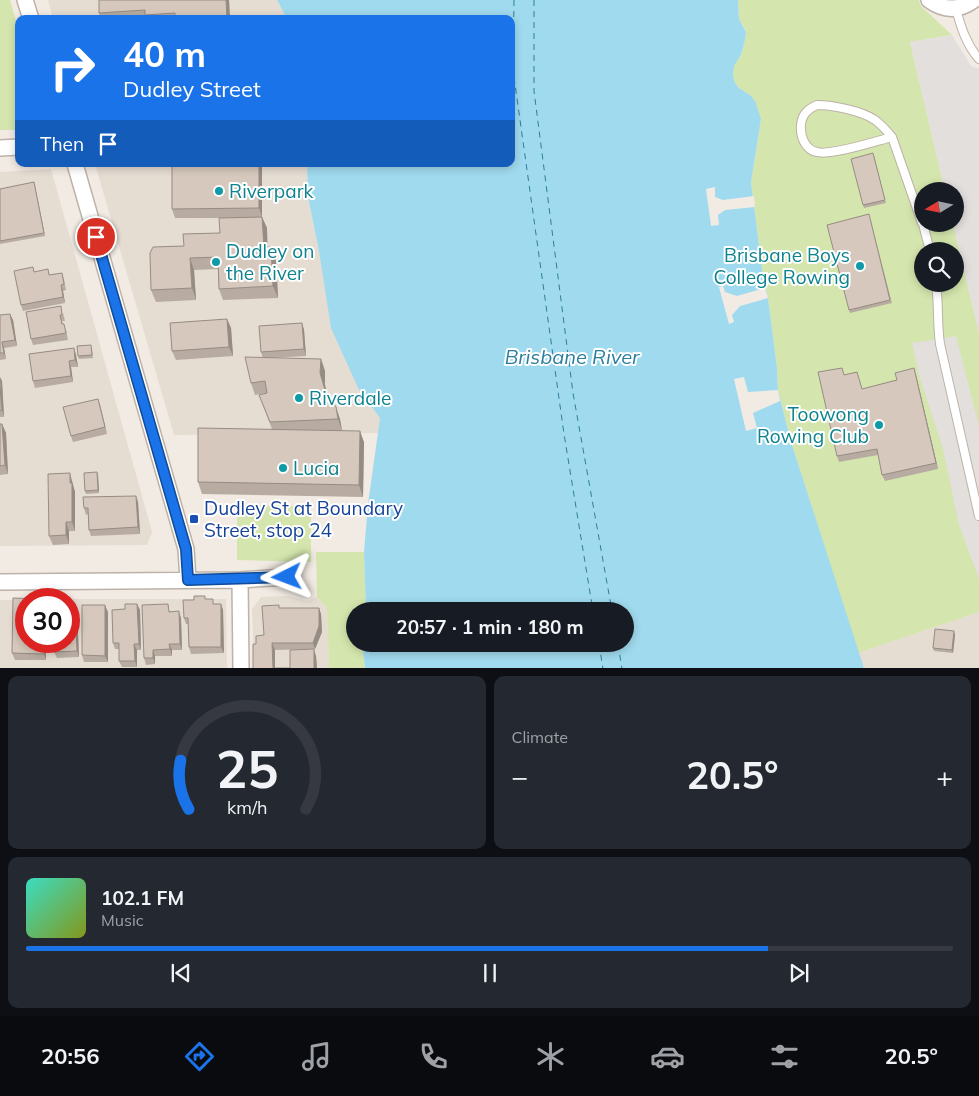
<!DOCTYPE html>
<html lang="en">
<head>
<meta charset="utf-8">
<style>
	body { margin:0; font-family:Mulish,sans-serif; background:#242831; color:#f1f3f6; height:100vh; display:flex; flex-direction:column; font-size:19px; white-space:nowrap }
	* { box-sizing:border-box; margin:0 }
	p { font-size:16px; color:#9ea1a6 }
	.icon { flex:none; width:28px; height:28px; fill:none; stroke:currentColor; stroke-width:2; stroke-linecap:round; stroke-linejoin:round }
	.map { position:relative; height:668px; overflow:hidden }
	.panel { display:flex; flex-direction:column; gap:8px; padding:8px; background:#0d0f14; flex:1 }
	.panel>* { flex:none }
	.hud { position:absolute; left:15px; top:15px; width:500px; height:152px; border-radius:10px; box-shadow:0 2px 8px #0003; background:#1a73e8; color:#fff; overflow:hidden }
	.needle { width:32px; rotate:260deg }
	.buttons { position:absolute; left:914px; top:182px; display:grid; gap:10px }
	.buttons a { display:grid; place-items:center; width:50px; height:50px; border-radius:50%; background:#171b24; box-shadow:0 2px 8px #0003; font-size:25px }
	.speed { position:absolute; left:15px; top:588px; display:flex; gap:10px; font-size:25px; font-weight:700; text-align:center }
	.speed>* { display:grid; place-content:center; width:65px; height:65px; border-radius:50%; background:#171b24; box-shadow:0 2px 8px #0003; line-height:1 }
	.speed .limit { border:8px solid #d22; background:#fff; color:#111 }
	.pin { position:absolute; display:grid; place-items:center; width:42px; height:42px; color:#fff; margin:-21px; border:2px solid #fff; border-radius:50%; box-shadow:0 1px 5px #0007 }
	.me { position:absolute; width:55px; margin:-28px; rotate:267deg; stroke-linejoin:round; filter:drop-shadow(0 0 4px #0008) }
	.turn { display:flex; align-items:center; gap:18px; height:105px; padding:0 25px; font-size:22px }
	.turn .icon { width:65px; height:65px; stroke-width:2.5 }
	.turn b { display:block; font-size:35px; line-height:42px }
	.then { display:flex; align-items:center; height:48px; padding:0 25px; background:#0003; gap:10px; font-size:19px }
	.big { font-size:38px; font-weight:700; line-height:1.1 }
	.panel .card { flex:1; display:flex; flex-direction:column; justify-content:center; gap:8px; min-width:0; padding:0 18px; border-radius:10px; background:#242831 }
	.panel .dial { align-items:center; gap:0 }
	.dial svg { height:130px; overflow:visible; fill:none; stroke:#363941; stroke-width:7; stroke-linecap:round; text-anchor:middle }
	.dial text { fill:#f1f3f6; stroke:none }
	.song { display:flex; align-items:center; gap:15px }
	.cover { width:60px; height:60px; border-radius:8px; background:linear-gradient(135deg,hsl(170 70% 55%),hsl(70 70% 35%)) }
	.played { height:5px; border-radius:2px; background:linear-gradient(90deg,#1a73e8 80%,#363941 80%) }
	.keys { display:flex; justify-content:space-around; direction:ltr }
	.heat { display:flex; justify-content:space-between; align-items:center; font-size:28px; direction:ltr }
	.panel .tiles { flex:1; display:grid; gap:8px; grid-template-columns:1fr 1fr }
	.card:last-child { grid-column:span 2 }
	.trip { position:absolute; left:346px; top:602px; width:288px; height:50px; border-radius:25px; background:#171b24; box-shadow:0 2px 8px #0003; font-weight:700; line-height:50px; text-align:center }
	.tab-bar { display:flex; height:80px; justify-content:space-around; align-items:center; background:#090b0e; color:#9ea1a6 }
	.tab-bar .icon { width:35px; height:35px }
	.tab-bar .current { color:#1a73e8 }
	.tab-bar b { font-size:22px; color:#f1f3f6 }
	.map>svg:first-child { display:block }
	.residential { fill:#e5dcd2 }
	.green { fill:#d4e6ad; fill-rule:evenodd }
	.parking { fill:#e2dfdc }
	.water { fill:#a0daee }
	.pier { fill:#f2ebe4 }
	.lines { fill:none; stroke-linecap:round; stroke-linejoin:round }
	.ferry { stroke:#2d7e9c; stroke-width:1; stroke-dasharray:6 5; stroke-linecap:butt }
	.lane-casing { stroke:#bdb2a7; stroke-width:10 }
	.street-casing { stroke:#bdb2a7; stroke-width:18 }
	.lane { stroke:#fff; stroke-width:8 }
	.street { stroke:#fff; stroke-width:15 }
	.wall { fill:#b8aca2 }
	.shaded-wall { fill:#968c84 }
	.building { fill:#d6c8bc; stroke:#968c84 }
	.route-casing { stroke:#114b97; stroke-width:12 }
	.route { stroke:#1a73e8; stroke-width:9 }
	.culture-dot { fill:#0f9aa8; stroke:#fff; stroke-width:2 }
	.transit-dot { fill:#1a4fb4; stroke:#fff; stroke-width:2 }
	.labels { text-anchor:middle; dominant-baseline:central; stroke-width:4; stroke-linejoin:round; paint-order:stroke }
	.culture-label { font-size:19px; fill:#0d838f; stroke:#fff; text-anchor:start }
	.transit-label { font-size:19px; fill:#164399; stroke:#fff; text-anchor:start }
	.water-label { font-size:20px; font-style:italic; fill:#2d7e9c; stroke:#fff }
</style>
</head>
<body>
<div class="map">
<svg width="979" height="669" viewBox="0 0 979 669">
	<rect width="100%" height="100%" fill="#f2ebe4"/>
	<!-- residential -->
	<path class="residential" d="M48,0H277L287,19H53Z
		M95,164H307L308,197L319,251L359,390L380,418L379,433L174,435Z
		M51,169L152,532L147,545L0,546V172Z
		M288,596L307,601L317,597L327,608L329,668H254L252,609L261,597Z
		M69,599H226L227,668H0V600H26V641H69Z
		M979,612V668H864L858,653Z"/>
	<!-- green -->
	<path class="green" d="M0,0H10L19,31V130H0Z
		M738,0H919L921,6L952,35L910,42L945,191H922V224H953L979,333V612L858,653L791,442L778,390L777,368L768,298L763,277L751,182L761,119L750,95L739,88L735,83L733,76L734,66L741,55L745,40L746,31L739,19ZM922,251H955V284H922Z
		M237,505L311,506V562L237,560Z
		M316,552H364L366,609V611H355V644H362L365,668H329L327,608L317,597Z"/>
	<!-- parking -->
	<path class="parking" d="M952,35L971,66L979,69V333L953,224H955V191H945L910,42Z
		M956,336L979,426V579L959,525L943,449L919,375L912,343Z"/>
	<!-- water -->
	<path class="water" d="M277,0H738L739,19L746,32L745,40L741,55L734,66L733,76L735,83L739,88L750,95L755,101L761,119L751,182L763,277L768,298L777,368L778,390L791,442L864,668H365L362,644H625V611H366L364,552L368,504L380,418L359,390L331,328L319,251L308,197L307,164H511V19H287Z"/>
	<!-- pier -->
	<path class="pier" d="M715,187V197L723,200L754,196L755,207L725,210L718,215L719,225L711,226L706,189Z
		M723,286L725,292L737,296L765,288L768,298L740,306L732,315L734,322L729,324L719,287Z
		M744,377L748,392L778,390L780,401L753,413L757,428L746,431L734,379Z"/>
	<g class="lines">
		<!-- ferry -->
		<path class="ferry" d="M514,0L513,70L564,434L593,611
			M534,0V91L573,393L612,611
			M599,644L603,669
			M618,644L622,669"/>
		<defs>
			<path id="lane" d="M956,9C961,27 966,44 979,59
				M817,105C833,105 862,111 875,120C882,125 887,131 892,137C876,141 831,156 817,152C805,150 800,136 801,125C802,114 808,109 817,105Z
				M892,137L922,223
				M923,224L930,251
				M936,284C939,304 937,324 940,344L979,516"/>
			<path id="street" d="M25,0L31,19
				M929,0C944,11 959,11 974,0
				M0,148L19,147
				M75,164L186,549L188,580
				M240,580L241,669
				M0,582L240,580L287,577"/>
		</defs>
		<!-- lane casing -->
		<use href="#lane" class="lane-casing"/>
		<!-- street casing -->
		<use href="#street" class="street-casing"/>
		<!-- lane -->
		<use href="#lane" class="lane"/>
		<!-- street -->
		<use href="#street" class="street"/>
	</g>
	<!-- wall -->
	<path class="wall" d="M229,0L230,19H101L99,13Z
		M874,156L886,203L864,208L863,205Z
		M262,164V217L267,228V247L276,258L278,298L223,300L219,289L218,269L194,270L196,300L156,302L151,290L184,246L220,233L237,218H175L172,209Z
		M34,182L45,236L0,244V189Z
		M870,218L892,303L850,313L849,310Z
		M35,272L50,275L62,273L64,279L66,290L63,291L65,303L23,311L21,305Z
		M63,313L65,321H62L63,324L66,330L68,340L33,345L31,339Z
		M10,314L13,320L17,346L4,348L6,359L0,360V315Z
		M227,319L231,328L233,356L176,360L172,351Z
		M302,323L304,330L306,356L268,358L321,359L325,371V385L327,393L340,419L342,430L364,442L363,497L202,494L198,482L272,429L259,395L266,393L255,395L251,383L263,358L261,352Z
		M74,348L76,355L78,367H71L73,382L35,388L33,381Z
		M92,348L93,358L79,359L78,356Z
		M857,372L862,389L897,380L916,375L938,469L885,481L882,475L878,455L839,462L837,456L844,375Z
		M0,377L2,381L4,417H0Z
		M100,405L107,434L73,442L71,436Z
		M0,424H2L6,433L8,474L0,475Z
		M98,475L99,493L86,494L85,491Z
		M73,483V486L75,492V531H69V544L53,545L49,536Z
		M136,496L138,502L140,534L91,536L89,530L88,514L86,515L84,508Z
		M206,599L214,604H221L223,610L224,653L191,654L189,647L188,624H186L184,618Z
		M75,604L77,610L79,657L57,658L54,652Z
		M137,604L140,610L141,650H137V667H122L119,661V649H115L113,643L125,609Z
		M280,608H319L321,614L322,632L315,649L275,650V668H290L316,656L317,669H253L256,644L264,635Z
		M171,610V612L181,618L182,650H172V656H155V664L146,665L144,658Z
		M108,612V662H84L82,655Z
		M955,635L953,653L934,651L933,648Z
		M46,641V660H15L12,653Z"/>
	<!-- shaded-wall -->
	<path class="shaded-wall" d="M226,0H229L230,19H227Z
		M259,164H262V217L267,228L268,259L264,247L262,217L259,208Z
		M34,182L35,186L45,236L44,233Z
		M271,247L276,258L278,298L273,286Z
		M190,258L194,270L196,300L192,288Z
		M61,285L63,291L65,303L63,297Z
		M10,314L13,320L17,346L15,340Z
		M227,319L231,328L233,356L229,347Z
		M302,323L304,330L306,356L304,349Z
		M2,342L4,348L6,359L4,353Z
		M74,348L76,355L78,367L75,360Z
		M321,359L325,371V385L329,402L320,373Z
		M69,361L71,367L73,382L71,376Z
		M914,368L916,375L938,469L936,463Z
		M0,377L2,381L4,417L2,410Z
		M98,399L100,405L107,434L105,427Z
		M336,407L340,419L342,431L338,419Z
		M2,424L6,433L8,474L5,465Z
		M360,431L364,442L363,497L359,485Z
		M97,472L98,475L99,493L98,490Z
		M70,473L75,492V531L72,522Z
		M136,496L138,502L140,534L138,527Z
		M66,522L69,531V544L66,535Z
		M75,604L77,610L79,657L77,651Z
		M137,604L140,610L141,650L139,644Z
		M221,604L223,610L224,653L221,647Z
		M105,605L108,612V662L105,656Z
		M319,608L321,614L322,632L315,649L313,643Z
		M179,611L181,618L182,650L180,644Z
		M954,631L955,635L953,653L952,650Z
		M44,641H46V660L44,654Z
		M272,643L275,650V669H273Z
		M134,644L137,650V667L135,661Z
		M169,644L172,650V656L170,649Z
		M314,649L316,656L317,669H314Z
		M153,650L155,656V664L153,658Z"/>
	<!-- building -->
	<path class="building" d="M99,0H226L227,19H175V13L145,15V10L99,13Z
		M873,153L885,200L863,205L851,159Z
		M172,164H259V208L172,209Z
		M34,182L44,233L0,241V189Z
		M869,214L890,300L849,310L827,225Z
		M262,217L264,247H271L273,286L219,289L218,257L190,258L192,288L151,290L150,253L153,247L184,246L183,234L220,233L219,218Z
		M33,267L34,272L48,269L49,275L62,273L64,284L61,285L63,297L21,305L14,271Z
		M61,306L62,315H60L62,324H64L66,333L31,339L26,312Z
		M10,314L15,340L2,342L4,353H0V315Z
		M227,319L229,347L172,351L170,323Z
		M302,323L304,349L261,352L259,326Z
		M91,345L92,355L78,356L77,346Z
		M74,348L75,360L69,361L71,376L33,381L29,354Z
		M245,357L321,359L320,373L325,390L336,407L338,419L270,422L259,395L267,393L265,381L251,383Z
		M842,368L844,375L857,372L862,389L897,380L895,373L914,368L936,463L882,475L877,449L837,456L818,372Z
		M0,387L2,410L0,411Z
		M98,399L105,427L71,436L63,407Z
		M0,424H2L5,465L0,466Z
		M198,428L360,431L359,485L198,482Z
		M97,472L98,490L85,491L84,473Z
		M70,473V483H72V522H66V535L49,536L48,474Z
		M136,496L138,527L89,530L88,508H84L83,497Z
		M194,596H205V599H213V604H221V647H189L188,618H184L183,600H194Z
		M13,598L40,599H26V641H44V654L12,653Z
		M69,604H75L77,651L54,652V641H69Z
		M125,604H137L139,644H134L135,661H119V643H113L112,610L125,609Z
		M168,604L169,612L179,611L180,644H169L170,649L153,650V658H144L142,605Z
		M82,605H105V656L82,655Z
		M279,605V608H319V626L313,643H272L273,668H290V650L314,649V669H253V644H256V636L264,635L262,606Z
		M935,629L954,631L952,650L933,648Z"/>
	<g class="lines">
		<defs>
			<path id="route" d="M96,237L186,549L188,580L287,577"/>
		</defs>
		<!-- route casing -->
		<use href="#route" class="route-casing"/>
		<!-- route -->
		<use href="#route" class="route"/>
	</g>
	<!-- markers -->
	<g class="culture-dot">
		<circle cx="219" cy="191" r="5"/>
		<circle cx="216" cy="262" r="5"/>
		<circle cx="860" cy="266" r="5"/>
		<circle cx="299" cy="398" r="5"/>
		<circle cx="879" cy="425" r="5"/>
		<circle cx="283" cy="468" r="5"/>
	</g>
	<rect class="transit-dot" x="189" y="514" width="10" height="10" rx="2.5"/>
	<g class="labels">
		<!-- culture labels -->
		<g class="culture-label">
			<text x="229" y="191">Riverpark</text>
			<text x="226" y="251">Dudley on<tspan x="226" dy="22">the River</tspan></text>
			<text x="850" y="255" text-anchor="end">Brisbane Boys<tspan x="850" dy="22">College Rowing</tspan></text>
			<text x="309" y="398">Riverdale</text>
			<text x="869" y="414" text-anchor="end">Toowong<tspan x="869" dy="22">Rowing Club</tspan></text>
			<text x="293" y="468">Lucia</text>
		</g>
		<!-- transit labels -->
		<g class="transit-label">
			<text x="204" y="508">Dudley St at Boundary<tspan x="204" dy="22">Street, stop 24</tspan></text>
		</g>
		<!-- water labels -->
		<g class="water-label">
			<text x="572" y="356">Brisbane River</text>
		</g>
	</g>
</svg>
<div class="buttons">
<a><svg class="needle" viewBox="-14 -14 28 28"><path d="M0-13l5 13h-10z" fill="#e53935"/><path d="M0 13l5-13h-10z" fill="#9ea1a6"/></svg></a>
<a><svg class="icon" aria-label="search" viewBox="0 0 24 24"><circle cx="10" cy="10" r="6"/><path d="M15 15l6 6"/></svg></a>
</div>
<div class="speed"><div class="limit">30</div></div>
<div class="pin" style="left:96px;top:237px;background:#d93025"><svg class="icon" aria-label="arrive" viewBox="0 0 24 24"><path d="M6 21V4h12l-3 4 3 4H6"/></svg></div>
<svg class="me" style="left:287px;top:577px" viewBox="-20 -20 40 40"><path d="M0-17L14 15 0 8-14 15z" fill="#1a73e8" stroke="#fff" stroke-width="4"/></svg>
<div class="trip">20:57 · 1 min · 180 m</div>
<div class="hud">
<div class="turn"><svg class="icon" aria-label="right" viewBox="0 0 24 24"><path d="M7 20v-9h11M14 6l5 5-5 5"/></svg><div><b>40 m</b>Dudley Street</div></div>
<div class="then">Then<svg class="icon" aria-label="arrive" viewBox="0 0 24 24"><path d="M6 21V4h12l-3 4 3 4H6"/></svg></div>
</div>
</div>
<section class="panel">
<div class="tiles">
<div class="card dial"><svg viewBox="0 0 100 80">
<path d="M14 69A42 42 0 1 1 86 69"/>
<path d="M14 69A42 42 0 0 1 9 39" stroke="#1a73e8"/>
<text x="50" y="56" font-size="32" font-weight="700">25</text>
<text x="50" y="72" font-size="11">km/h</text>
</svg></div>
<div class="card"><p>Climate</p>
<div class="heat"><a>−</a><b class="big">20.5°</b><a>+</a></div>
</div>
<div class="card">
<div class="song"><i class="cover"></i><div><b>102.1 FM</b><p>Music</p></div></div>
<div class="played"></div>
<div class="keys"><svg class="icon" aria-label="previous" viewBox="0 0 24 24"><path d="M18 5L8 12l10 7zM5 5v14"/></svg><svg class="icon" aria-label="pause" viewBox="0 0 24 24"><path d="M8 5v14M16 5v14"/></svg><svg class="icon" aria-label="next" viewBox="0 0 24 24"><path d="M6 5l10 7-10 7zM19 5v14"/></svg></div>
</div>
</div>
</section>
<nav class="tab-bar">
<b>20:56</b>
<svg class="icon current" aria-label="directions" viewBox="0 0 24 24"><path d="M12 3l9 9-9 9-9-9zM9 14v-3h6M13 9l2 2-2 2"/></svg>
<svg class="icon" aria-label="music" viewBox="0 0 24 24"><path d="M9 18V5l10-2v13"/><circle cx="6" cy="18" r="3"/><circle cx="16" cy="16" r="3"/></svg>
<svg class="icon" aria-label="phone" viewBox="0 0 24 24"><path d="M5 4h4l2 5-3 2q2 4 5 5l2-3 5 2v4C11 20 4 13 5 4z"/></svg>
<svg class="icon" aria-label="climate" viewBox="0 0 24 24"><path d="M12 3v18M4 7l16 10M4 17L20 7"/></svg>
<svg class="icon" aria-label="car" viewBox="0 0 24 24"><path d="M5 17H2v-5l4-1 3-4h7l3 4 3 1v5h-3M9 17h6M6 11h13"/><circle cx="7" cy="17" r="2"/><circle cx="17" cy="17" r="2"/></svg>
<svg class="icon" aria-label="filters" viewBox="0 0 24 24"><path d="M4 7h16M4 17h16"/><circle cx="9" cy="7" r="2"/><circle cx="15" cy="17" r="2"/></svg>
<b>20.5°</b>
</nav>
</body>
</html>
